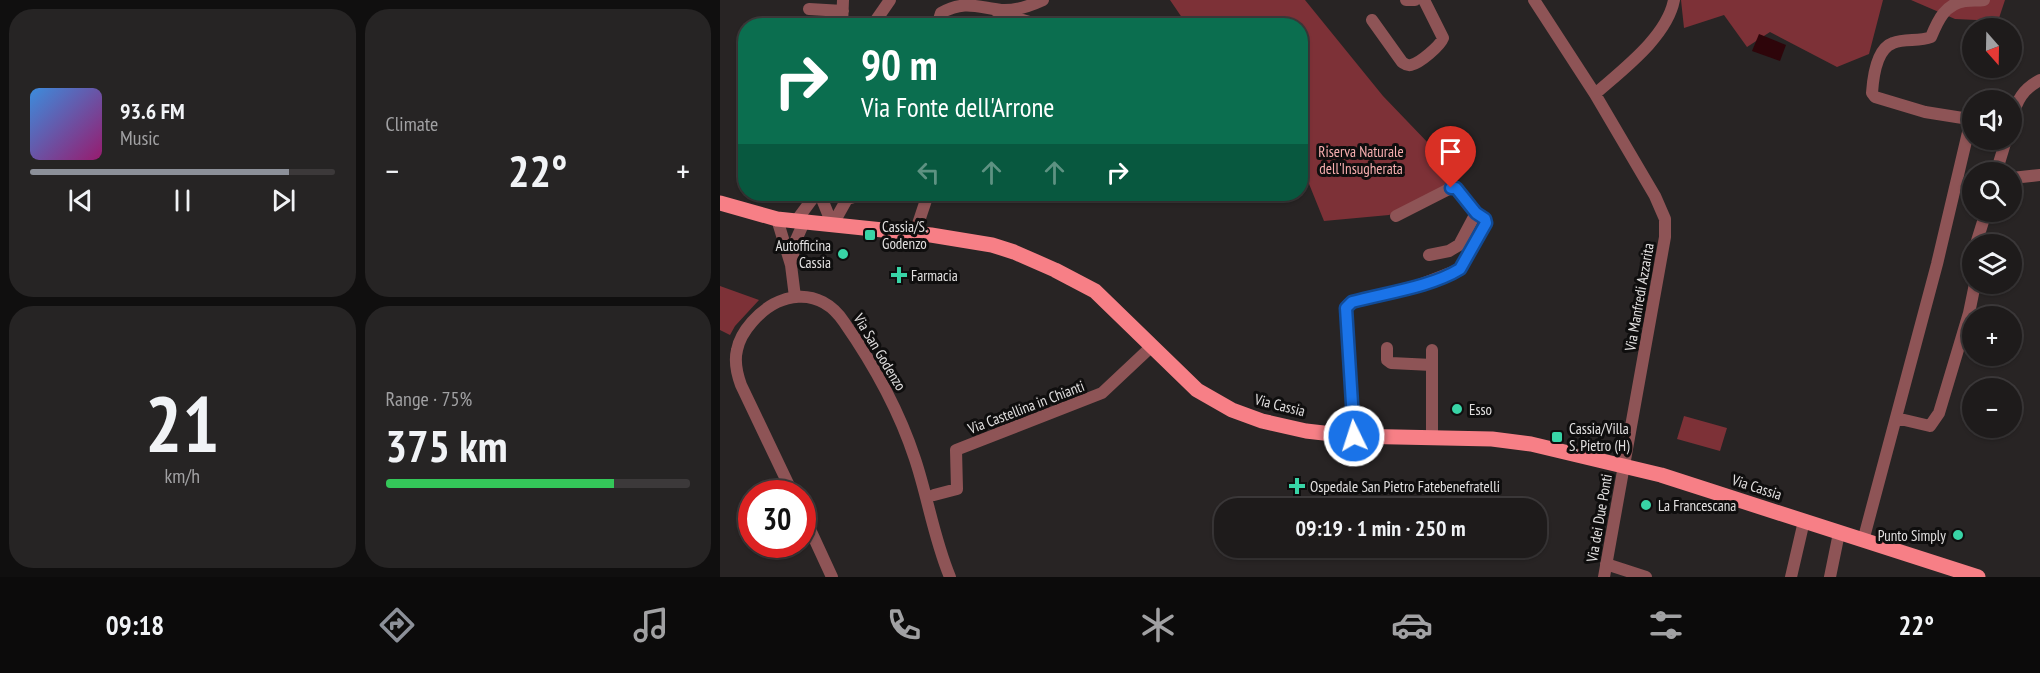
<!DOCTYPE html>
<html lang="en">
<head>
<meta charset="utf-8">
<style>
	body { margin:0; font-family:"PT Sans Narrow",sans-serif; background:#262424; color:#f1f3f6; height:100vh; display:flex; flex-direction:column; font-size:22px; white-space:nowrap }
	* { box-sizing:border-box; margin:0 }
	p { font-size:20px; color:#a1a1a3 }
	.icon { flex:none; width:33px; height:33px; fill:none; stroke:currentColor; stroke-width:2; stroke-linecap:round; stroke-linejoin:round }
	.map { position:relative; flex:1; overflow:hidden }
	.details { display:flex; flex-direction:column; gap:9px; padding:9px; background:#100f0f; width:720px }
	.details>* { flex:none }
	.top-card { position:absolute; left:18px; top:18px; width:570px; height:183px; border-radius:24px; box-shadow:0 2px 4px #0004,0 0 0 2px #3c393a; background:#0b6e4f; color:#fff; overflow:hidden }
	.needle { width:39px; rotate:160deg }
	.controls { position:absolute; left:1242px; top:18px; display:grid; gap:12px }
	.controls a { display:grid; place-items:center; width:60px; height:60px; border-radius:50%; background:#1e1b1b; box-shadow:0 2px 4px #0004,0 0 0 2px #3c393a; font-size:30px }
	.speed { position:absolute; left:18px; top:480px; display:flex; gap:12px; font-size:30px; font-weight:700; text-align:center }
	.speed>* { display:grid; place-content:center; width:78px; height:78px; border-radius:50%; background:#1e1b1b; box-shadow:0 2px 4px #0004,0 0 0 2px #3c393a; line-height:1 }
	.speed .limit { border:9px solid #d22; background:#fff; color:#111 }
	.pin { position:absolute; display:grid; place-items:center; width:51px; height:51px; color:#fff; margin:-62px -26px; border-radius:50% 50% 50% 0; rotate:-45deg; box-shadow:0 0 6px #0007 }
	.pin .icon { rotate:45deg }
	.me { position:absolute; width:66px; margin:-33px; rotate:356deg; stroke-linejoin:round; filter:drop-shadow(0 0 4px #0008) }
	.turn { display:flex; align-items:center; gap:21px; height:126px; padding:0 24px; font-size:27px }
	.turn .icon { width:78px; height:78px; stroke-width:2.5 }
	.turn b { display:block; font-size:42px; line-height:51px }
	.lanes { display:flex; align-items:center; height:57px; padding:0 24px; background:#0003; justify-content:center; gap:30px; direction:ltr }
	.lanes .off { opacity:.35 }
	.big { font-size:45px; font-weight:700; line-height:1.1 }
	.details .card { flex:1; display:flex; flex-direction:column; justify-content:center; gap:9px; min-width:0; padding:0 21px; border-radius:24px; background:#262424 }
	.details .dial { align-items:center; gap:0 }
	.dial b { font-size:78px; line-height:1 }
	.song { display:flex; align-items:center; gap:18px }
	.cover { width:72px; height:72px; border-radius:9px; background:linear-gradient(135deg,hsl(210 70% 55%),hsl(320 70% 35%)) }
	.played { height:6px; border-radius:3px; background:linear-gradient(90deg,#8c9099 85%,#3c393a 85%) }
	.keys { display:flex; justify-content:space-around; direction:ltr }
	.heat { display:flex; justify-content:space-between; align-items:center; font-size:33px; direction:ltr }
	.charge { height:9px; border-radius:4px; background:linear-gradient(90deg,#34c759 75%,#3c393a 0) }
	.details .tiles { flex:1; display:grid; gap:9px; grid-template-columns:repeat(2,1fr) }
	.trip { position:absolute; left:494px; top:498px; width:333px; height:60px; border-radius:24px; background:#1e1b1b; box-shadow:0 2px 4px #0004,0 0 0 2px #3c393a; font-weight:700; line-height:60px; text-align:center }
	.dock { display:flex; height:96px; justify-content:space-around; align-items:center; background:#0c0b0b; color:#a1a1a3 }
	.dock .icon { width:42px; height:42px }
	.dock .current { color:#8c9099 }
	.dock b { font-size:27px; color:#f1f3f6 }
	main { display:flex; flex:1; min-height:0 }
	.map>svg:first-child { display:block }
	.green { fill:#7d3137 }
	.water { fill:#2e050a }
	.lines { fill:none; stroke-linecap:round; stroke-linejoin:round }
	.minor { stroke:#8e5456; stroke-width:12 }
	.major { stroke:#f77f86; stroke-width:15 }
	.route-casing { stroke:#114b97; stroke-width:15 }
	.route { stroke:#1a73e8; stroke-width:10 }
	.poi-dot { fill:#38d4a6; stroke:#0f0e0e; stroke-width:2 }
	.labels { text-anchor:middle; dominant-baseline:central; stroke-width:6; stroke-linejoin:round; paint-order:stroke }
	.park-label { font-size:15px; fill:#f7aeaf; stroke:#0f0e0e }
	.poi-label { font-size:15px; fill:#e2e0e0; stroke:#0f0e0e; text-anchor:start }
	.street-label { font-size:15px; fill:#e2e0e0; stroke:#0f0e0e }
</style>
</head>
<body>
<main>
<section class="details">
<div class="tiles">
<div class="card">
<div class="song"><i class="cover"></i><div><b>93.6 FM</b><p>Music</p></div></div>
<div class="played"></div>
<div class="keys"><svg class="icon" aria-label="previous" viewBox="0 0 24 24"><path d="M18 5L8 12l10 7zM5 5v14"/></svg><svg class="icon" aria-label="pause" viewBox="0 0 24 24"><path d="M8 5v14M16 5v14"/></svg><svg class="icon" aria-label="next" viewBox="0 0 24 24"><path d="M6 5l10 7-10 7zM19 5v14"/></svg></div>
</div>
<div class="card"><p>Climate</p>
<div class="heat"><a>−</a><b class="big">22°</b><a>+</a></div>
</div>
<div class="card dial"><b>21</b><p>km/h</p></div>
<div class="card"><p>Range · 75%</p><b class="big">375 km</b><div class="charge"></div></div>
</div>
</section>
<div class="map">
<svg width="1320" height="577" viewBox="0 0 1320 577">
	<rect width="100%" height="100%" fill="#282424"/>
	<!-- green -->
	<path class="green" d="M450,0H585L663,96L735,171L721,191L669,215L604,221L581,164L580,26L467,25Z
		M961,0H1163L1149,54L1117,67L1050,32L1027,47L1004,15L964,28Z
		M1191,0H1285L1278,21L1235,19Z
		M0,286L39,300L15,326L10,335L0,330Z
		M964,416L1007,428L1000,451L957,439Z"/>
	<!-- water -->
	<path class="water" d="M1039,34L1066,45L1060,61L1032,51Z"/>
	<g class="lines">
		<!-- minor -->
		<path class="minor" d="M686,0H695
			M814,0L875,94L935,196L945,219V237L884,577
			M89,9L123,11
			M288,10L289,16L323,26
			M652,20L682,62C685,64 687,66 691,65C700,63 720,46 723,38L704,0
			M122,26L123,0
			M152,26L170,0
			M217,26L221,13C244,0 257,7 281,10C296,11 310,6 323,0
			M274,26L282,10
			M875,94C902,70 947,37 954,0
			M1292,118C1297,100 1303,89 1320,80
			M1279,172V163L1286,140
			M1292,178L1320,175
			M100,194L112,224
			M676,216L731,188H736L756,213
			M57,219L71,265L75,297
			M76,221L96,194
			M113,224L127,199L145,194
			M195,233L208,194
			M1256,244L1266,212
			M72,260L76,240L84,222
			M667,348V360L671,363L712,365
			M1176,418L1210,426L1219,413L1249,313L1255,284
			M634,436L626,308L628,304L699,285L740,269L766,223L765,219L756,213L739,245L729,251L709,255
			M712,438V350
			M73,494L21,385C17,374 14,362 17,350C19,339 25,330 32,322C58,292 99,285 124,322C154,365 179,410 195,459C208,498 214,539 230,577
			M214,495L237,489L236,450L382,393L431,347
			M82,512L112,577
			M1143,541L1217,264L1250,124L1249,119L1205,112L1155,97L1152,93C1153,78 1156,49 1173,43C1185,38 1199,42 1211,37C1218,20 1225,4 1245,1C1252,0 1258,1 1264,0
			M886,564L926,577
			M1071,577L1084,521
			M1110,577L1119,533"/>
		<!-- major -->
		<path class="major" d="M0,203L57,219L211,235L272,245L294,252L335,270L375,291L477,390L512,410L542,421L586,431L630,436L772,439L811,444L941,475L1258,577"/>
	</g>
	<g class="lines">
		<defs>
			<path id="route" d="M634,436L626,308L632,302C665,293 711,287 740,269L766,223L765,219L756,213L736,188H731"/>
		</defs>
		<!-- route casing -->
		<use href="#route" class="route-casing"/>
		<!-- route -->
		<use href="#route" class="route"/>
	</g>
	<!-- markers -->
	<g class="poi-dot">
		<rect x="144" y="229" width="12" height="12" rx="3"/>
		<circle cx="123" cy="254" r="6"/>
		<path d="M176 266h6v6h6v6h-6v6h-6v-6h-6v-6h6z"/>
		<circle cx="737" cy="409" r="6"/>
		<rect x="831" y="431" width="12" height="12" rx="3"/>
		<path d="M574 477h6v6h6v6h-6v6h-6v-6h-6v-6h6z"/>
		<circle cx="926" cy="505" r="6"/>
		<circle cx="1238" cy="535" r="6"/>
	</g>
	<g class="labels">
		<!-- park labels -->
		<g class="park-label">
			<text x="641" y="151">Riserva Naturale<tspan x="641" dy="17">dell'Insugherata</tspan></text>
		</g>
		<!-- poi labels -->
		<g class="poi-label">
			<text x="162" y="226">Cassia/S.<tspan x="162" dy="17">Godenzo</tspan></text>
			<text x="111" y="245" text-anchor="end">Autofficina<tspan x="111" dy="17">Cassia</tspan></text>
			<text x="191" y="275">Farmacia</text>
			<text x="749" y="409">Esso</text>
			<text x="849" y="428">Cassia/Villa<tspan x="849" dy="17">S. Pietro (H)</tspan></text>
			<text x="590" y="486">Ospedale San Pietro Fatebenefratelli</text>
			<text x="938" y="505">La Francescana</text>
			<text x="1226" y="535" text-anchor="end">Punto Simply</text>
		</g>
		<!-- street labels -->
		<g class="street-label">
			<text transform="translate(919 297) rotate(-80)">Via Manfredi Azzarita</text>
			<text transform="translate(160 352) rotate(59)">Via San Godenzo</text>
			<text transform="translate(560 405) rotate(14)">Via Cassia</text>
			<text transform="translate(306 407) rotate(-21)">Via Castellina in Chianti</text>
			<text transform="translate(1037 487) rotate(18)">Via Cassia</text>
			<text transform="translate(879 518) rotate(-80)">Via dei Due Ponti</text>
		</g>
	</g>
</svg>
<div class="controls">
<a><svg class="needle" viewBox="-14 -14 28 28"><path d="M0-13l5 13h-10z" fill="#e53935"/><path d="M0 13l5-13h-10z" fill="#a1a1a3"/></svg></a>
<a><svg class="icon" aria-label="sound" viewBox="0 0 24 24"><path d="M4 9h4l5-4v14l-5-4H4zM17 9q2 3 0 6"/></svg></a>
<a><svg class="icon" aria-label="search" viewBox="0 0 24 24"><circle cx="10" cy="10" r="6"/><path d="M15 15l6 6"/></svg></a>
<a><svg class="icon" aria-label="layers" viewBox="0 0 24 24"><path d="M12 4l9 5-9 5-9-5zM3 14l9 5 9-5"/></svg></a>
<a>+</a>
<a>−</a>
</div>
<div class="speed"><div class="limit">30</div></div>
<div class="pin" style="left:731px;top:188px;background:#d93025"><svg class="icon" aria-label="arrive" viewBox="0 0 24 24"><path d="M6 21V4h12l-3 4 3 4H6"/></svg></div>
<svg class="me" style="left:634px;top:436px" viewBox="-20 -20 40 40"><circle r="17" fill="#1a73e8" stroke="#fff" stroke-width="3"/><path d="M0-11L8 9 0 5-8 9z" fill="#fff"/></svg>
<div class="trip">09:19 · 1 min · 250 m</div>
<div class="top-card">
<div class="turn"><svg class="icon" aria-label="right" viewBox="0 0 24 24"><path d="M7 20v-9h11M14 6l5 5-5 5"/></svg><div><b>90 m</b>Via Fonte dell'Arrone</div></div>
<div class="lanes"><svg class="icon off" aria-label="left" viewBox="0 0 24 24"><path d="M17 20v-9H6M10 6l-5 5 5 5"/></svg><svg class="icon off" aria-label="ahead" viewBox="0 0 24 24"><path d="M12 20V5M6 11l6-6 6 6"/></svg><svg class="icon off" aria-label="ahead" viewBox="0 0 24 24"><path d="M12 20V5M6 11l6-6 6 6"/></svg><svg class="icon" aria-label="right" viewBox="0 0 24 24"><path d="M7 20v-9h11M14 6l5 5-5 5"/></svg></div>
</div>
</div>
</main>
<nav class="dock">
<b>09:18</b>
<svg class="icon current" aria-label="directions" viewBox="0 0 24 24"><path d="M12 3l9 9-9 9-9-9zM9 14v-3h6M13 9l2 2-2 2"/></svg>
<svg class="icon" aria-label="music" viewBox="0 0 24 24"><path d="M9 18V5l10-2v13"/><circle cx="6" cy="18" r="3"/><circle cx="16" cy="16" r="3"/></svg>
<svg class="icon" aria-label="phone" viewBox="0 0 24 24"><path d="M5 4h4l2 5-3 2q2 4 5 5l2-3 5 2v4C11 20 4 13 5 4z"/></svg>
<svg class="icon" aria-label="climate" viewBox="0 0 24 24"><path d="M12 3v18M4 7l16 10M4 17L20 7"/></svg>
<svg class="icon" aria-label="car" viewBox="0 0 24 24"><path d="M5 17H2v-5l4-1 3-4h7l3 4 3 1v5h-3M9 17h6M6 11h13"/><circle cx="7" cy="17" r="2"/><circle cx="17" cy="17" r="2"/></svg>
<svg class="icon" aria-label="filters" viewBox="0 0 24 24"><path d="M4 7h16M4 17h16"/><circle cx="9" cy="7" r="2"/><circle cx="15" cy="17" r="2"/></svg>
<b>22°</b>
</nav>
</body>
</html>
